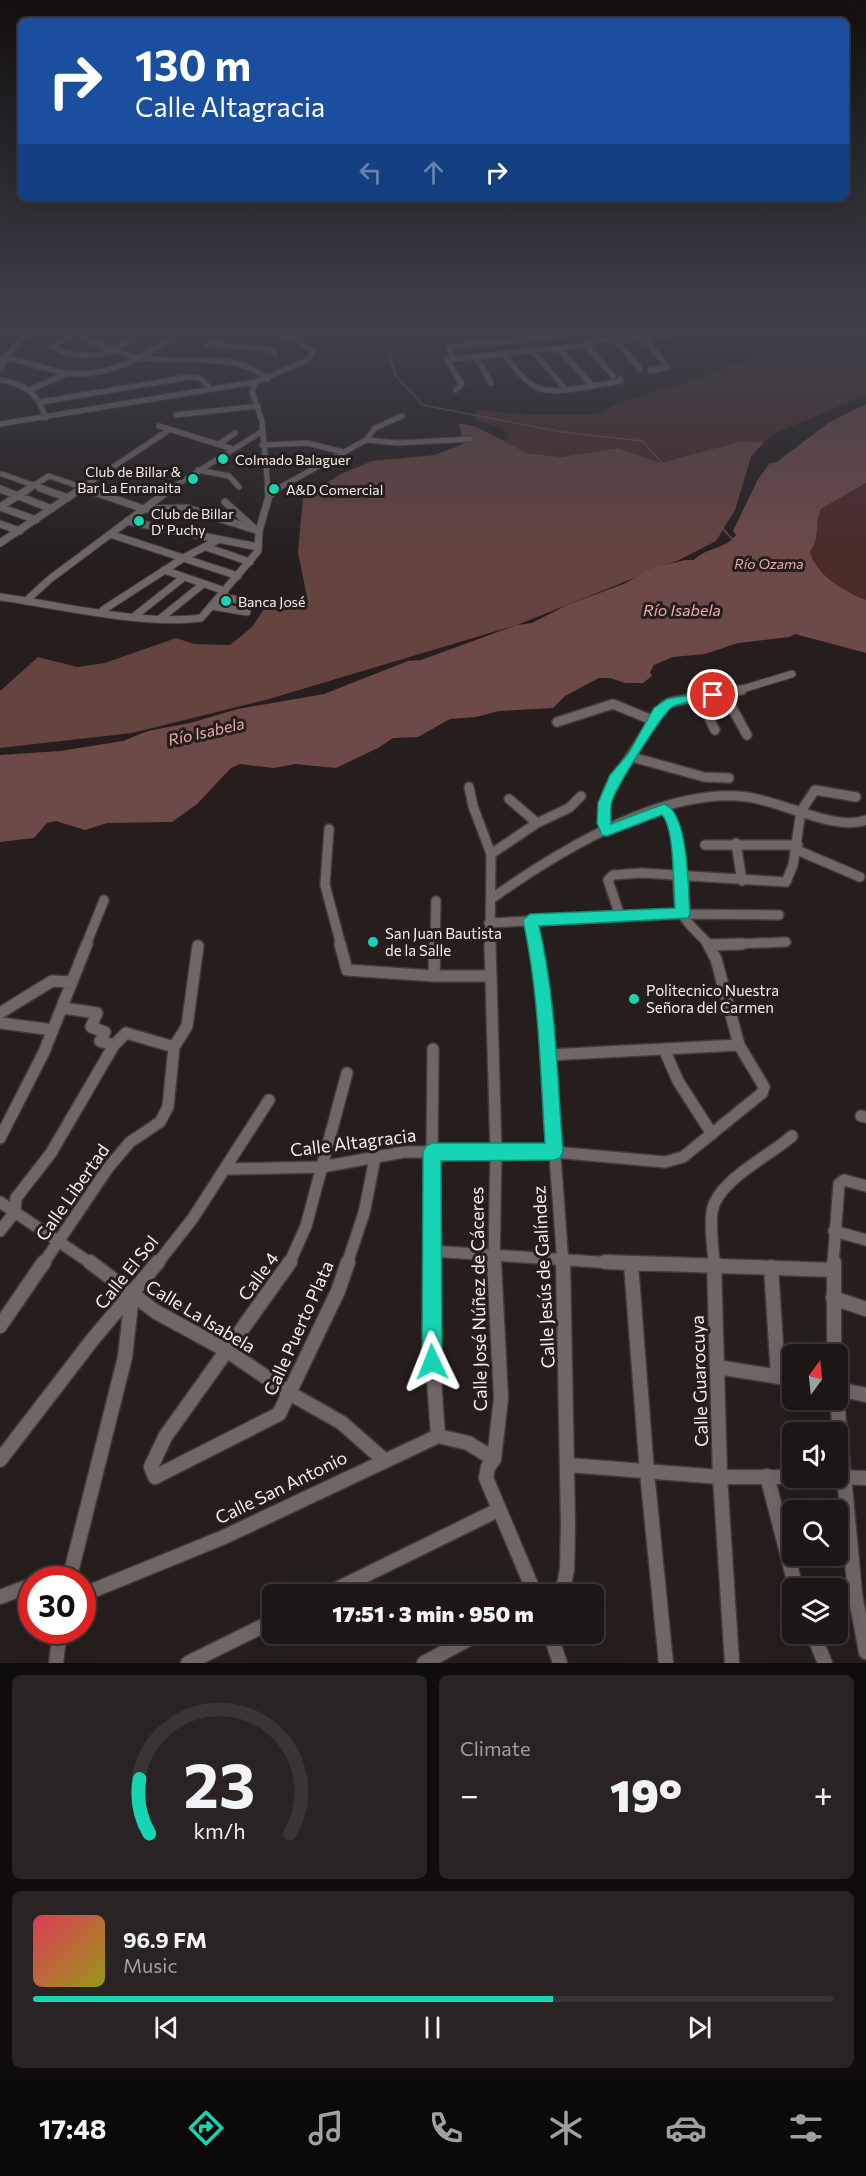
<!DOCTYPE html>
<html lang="en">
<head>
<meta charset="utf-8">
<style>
	body { margin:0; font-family:Commissioner,sans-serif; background:#292323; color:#f1f3f6; height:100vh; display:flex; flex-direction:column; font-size:22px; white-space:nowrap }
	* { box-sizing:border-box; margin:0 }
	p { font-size:20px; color:#a09fa1 }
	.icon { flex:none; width:33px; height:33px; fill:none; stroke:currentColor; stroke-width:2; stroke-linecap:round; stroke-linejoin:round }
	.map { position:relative; height:1663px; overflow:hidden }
	.sheet { display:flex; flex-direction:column; gap:12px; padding:12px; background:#0f0c0c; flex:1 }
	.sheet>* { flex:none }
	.banner { position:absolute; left:18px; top:18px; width:831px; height:183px; border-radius:9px; box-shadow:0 6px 24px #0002,0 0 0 2px #3a3535; background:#1a4fa0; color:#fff; overflow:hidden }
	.needle { width:39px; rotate:15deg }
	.fabs { position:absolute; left:782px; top:1344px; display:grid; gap:12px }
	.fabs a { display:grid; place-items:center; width:66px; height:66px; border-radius:9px; background:#1c1616; box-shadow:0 6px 24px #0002,0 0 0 2px #3a3535; font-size:30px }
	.speed { position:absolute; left:18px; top:1566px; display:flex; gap:12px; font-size:30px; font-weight:700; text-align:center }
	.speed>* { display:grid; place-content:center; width:78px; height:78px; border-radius:50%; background:#1c1616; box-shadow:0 6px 24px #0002,0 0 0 2px #3a3535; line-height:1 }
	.speed .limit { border:9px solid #d22; background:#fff; color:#111 }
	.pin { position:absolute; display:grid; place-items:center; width:51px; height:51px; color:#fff; margin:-26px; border:3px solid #fff; border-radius:50%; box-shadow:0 2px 6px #0007 }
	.me { position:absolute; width:66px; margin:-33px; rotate:358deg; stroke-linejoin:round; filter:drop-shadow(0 0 4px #0008) }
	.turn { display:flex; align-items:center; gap:21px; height:126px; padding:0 18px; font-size:27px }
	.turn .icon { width:78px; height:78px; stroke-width:2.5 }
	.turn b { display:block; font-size:42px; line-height:51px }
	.lanes { display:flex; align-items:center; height:57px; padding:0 18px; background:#0003; justify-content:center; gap:30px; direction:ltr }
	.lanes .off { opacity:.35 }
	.big { font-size:45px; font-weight:800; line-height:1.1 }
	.sheet .card { flex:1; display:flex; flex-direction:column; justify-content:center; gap:9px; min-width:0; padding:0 21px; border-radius:9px; background:#292323 }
	.sheet .dial { align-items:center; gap:0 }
	.dial svg { height:156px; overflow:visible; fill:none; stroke:#3a3535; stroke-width:7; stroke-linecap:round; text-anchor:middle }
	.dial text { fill:#f1f3f6; stroke:none }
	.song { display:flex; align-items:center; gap:18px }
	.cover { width:72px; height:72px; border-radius:9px; background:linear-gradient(135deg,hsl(350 70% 55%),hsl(60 70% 35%)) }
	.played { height:6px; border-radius:3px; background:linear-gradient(90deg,#17d5b2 65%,#3a3535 65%) }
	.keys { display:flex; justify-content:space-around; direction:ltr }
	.heat { display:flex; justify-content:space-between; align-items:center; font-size:33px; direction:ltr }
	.sheet .tiles { flex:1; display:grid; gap:12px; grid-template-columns:1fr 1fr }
	.card:last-child { grid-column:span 2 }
	.trip { position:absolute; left:262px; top:1584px; width:342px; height:60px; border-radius:9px; background:#1c1616; box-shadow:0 6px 24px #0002,0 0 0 2px #3a3535; font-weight:800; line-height:60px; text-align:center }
	.menu { display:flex; height:96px; justify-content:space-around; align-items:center; background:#0b0909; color:#a09fa1 }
	.menu .icon { width:42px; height:42px }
	.menu .active { color:#17d5b2 }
	.menu b { font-size:27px; color:#f1f3f6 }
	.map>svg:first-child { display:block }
	.green { fill:#4a2b28 }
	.forest { fill:#65433f }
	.water { fill:#6d4a47 }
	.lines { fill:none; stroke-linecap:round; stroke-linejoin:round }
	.stream { stroke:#6d4a47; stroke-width:1.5 }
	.street-far4-casing { stroke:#413b3a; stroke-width:7 }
	.street-far3-casing { stroke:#413b3a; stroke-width:9 }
	.street-far2-casing { stroke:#413b3a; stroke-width:12 }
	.street-far1-casing { stroke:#413b3a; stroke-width:14 }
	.street-casing { stroke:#413b3a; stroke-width:17 }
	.street-far4 { stroke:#6f6665; stroke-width:5 }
	.street-far3 { stroke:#6f6665; stroke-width:7 }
	.street-far2 { stroke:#6f6665; stroke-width:9 }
	.street-far1 { stroke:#6f6665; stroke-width:11 }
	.street { stroke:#6f6665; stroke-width:14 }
	.route { fill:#17d5b2; stroke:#0f8a74; stroke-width:1.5 }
	.poi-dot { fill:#17d5b2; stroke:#251e1d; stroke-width:2 }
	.labels { text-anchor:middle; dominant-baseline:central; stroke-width:6; stroke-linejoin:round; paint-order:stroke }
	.far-poi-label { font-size:14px; fill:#f5efee; stroke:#251e1d; text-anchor:start }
	.far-water-label { font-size:14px; font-style:italic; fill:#edaba5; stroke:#251e1d }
	.poi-label { font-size:15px; fill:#f5efee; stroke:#251e1d; text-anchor:start }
	.water-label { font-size:16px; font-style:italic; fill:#edaba5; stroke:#251e1d }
	.near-street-label { font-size:18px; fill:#f5efee; stroke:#251e1d }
</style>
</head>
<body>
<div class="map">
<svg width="866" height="1663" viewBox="0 0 866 1663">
	<rect width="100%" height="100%" fill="#251e1d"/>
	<!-- green -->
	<path class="green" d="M866,339V395L778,432L764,442H738L661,463L618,448L561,457L527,453L502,441L509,438L503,428L474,420L476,410L521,414H597L617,404L700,378L764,353L782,343Z
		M866,483V600C845,592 816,575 810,552C820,537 814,523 821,509Z"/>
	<!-- forest -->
	<path class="forest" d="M459,423L476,427L527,453L561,457L618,448L661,463L738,442H764L751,457L735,510L716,541L679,560L567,605L517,625L269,699L132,733L0,748V691L38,657L77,667L105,663L176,638L194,644L230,645L252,627L265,608L308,603L298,552L303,497L341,474L372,461L435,455L463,444Z"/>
	<!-- water -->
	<path class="water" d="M866,404V483L821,509C814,524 821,535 810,552C816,575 845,592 866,600V653L795,634L790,637L738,643L705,654L673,657L654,665L650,672L652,676L643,683H625L610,678H599L565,696L553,708L499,711L476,717L450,719L418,737L393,738L378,748L336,768L295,764L274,768L240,764L231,768L197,804L172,822L107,823L85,830L56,821L47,823L34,838L0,842V755L60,751L123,741L148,731L190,723L238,709L324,694L408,661L421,660L517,625L532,623L567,605L626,583L650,569L685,560H694C706,547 725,550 736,535L733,531L758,479L770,463L777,462L828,423Z"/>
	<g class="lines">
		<!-- stream -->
		<path class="stream" d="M376,328L383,336L396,376L423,405L562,432L642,441L734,541"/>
		<defs>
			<path id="street-far4" d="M64,328C87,339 112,352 137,357C180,366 232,349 268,379
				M529,328L539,340
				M74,333L52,347C80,362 110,357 134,337L117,328
				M644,338L668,367L650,371
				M301,339L307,333L305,328
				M206,344L270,349L275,353
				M586,345L613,376
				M533,351L566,390
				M504,354C536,397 542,394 593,386L558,348
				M452,356L448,347L604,331L619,332
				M476,357L491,383
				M0,358C27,360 44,370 68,373C111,379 150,352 184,331
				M0,367L21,337L42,328
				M640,369L617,341L720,328
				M0,380C25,383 38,394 46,418
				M255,382L252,392L262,421L268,489
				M593,386L621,381L620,378
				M32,389L68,373
				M456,390L462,384L447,360L586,345L599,339L617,341
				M41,402L189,377L200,378L211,389
				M176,415L258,406
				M0,424L255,382L308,360L313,351L296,339L268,332L171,328
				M159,426L230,448
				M366,440L398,443L470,439
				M366,440L375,428L402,416
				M219,444L235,433
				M262,445L307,443L343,452
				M265,463L296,460
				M198,470L229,476L239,487
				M2,474L44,489
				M28,489L49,476L87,489
				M80,489L166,432
				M170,489L261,432
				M277,489L366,440"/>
			<path id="street-far3" d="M40,488L68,498
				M83,488L144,509L187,508L259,531
				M0,489L52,509
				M269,496L278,488
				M225,502L256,530
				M0,507L30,488
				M0,507L36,520
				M127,521L258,547
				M0,524L20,531
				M110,534L238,576
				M0,543L82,488
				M206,547L250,562
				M164,570L225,591
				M0,597C59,605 144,626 201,618L258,551L259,531L269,496L268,488
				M219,597L247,601
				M27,600L50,579L172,488
				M211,606L247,612
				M103,610L185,557L218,540
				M136,615L184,577
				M161,618L203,584
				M736,691L792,674"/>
			<path id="street-far2" d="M724,693L747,735
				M698,697L715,730
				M557,722L613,704L652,720
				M632,757L704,777L729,778
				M469,787L473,806L491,854L490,945
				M509,799L537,823
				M664,809C689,834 671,882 682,913C686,924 702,936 709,945
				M329,829L325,885L341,945
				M607,831L604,815L608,790L664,706L671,702L742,690
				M736,843L742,881
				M705,845H798
				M797,850L860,877
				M491,854L537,823L569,808L581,796
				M491,899C556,853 663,786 747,797C781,801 836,832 866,820
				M620,916L608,880L613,875L642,873L786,882L793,865L801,811L815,790L856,797
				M530,920L536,945
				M489,923L682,914L779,915
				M86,945L104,900
				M435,945L436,901
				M709,945L786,942"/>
			<path id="street-far1" d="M340,944L347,970L434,976H490
				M490,944L496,1152L494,1264
				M536,944L547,1047L563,1264
				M709,945L742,944
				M434,976L435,944
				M63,1008L97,1013L91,1027L105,1032L100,1041L114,1045
				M0,1013L52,981L72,982
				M0,1023L53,1030
				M664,1049L678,1081L712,1134
				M548,1055L739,1045
				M861,1116L866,1117
				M0,1138L44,1052L87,944
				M226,1169L322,1167L404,1152H554L665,1162L683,1157L762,1093L764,1087L739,1045L716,959L708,944
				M0,1202L92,1264
				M0,1231L15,1212L16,1198L51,1153L114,1045L126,1033L174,1047
				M834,1231L866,1240
				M432,1251L628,1264
				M43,1264L108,1168L130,1142L160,1122L168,1107L174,1047L187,1026L198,946
				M157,1264L193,1218L269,1100
				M289,1264L306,1226L347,1073
				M347,1264L364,1213L375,1158
				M431,1264L433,1049
				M714,1264C713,1247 710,1229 712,1212C716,1181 770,1156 792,1136
				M833,1264L839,1184L844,1180L866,1186"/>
			<path id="street" d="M90,1262L156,1312L226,1350L291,1394L342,1423L384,1460
				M290,1262L165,1437L151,1467L155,1477L279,1414L338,1291L348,1262
				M431,1262L430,1322L438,1436
				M494,1262L501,1398L494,1459L488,1467L486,1478L535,1594
				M605,1262L833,1270
				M714,1262L720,1477L732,1663
				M834,1262V1354
				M631,1264L647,1472L666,1663
				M771,1267L778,1376
				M833,1298L866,1309
				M0,1326L44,1262
				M717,1367L792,1379
				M837,1389L866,1395
				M837,1400L855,1594L866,1652
				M0,1460L93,1339L158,1262
				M568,1465L720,1477H792
				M767,1476L796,1588
				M837,1477L866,1478
				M47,1580L71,1571
				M69,1580L125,1357L132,1295
				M327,1594L498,1510
				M557,1594L564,1584L567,1570L568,1525L563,1262
				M82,1595L224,1537L438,1436L468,1443L494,1459
				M0,1597L32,1585
				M550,1634L560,1663
				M813,1634L825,1663
				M56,1663L60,1630
				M188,1663L273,1621
				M424,1663L478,1634"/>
		</defs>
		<!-- street-far4 casing -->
		<use href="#street-far4" class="street-far4-casing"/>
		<!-- street-far3 casing -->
		<use href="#street-far3" class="street-far3-casing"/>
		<!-- street-far2 casing -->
		<use href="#street-far2" class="street-far2-casing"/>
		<!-- street-far1 casing -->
		<use href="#street-far1" class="street-far1-casing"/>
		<!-- street casing -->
		<use href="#street" class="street-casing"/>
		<!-- street-far4 -->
		<use href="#street-far4" class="street-far4"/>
		<!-- street-far3 -->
		<use href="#street-far3" class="street-far3"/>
		<!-- street-far2 -->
		<use href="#street-far2" class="street-far2"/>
		<!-- street-far1 -->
		<use href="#street-far1" class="street-far1"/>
		<!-- street -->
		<use href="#street" class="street"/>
	</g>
	<!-- sky -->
	<linearGradient id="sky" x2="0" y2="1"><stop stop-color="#141010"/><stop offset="0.59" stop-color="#40414c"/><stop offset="1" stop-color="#40414c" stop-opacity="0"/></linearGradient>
	<rect width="866" height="560" fill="url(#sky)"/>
	<!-- route -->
	<path class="route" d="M713,691L717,692V698C704,702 684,700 672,707C662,714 616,787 612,801C610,808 611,817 611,824L664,804C689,812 688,890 690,914L688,918L539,926C556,999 557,1077 563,1152L560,1158L554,1160L441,1161L442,1362L439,1370L432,1372L425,1370L422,1362L423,1152L426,1146L432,1143H545C540,1069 539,993 523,920L530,914L675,908C673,887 675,829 662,815L607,836L602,835L597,823L598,803L610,775L628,754L654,708L667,699Z"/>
	<!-- markers -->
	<g class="poi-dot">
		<circle cx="223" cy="459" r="6"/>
		<circle cx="193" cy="479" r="6"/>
		<circle cx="274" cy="489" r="6"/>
		<circle cx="139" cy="521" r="6"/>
		<circle cx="226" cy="601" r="6"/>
		<circle cx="373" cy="942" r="6"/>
		<circle cx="634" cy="999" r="6"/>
	</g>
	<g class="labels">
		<!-- far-poi labels -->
		<g class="far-poi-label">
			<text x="235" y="459">Colmado Balaguer</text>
			<text x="181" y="471" text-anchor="end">Club de Billar &amp;<tspan x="181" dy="16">Bar La Enranaita</tspan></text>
			<text x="286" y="489">A&amp;D Comercial</text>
			<text x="151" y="513">Club de Billar<tspan x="151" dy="16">D' Puchy</tspan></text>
			<text x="238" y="601">Banca José</text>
		</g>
		<!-- far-water labels -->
		<g class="far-water-label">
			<text x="769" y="563">Río Ozama</text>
		</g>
		<!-- poi labels -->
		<g class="poi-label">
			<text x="385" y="933">San Juan Bautista<tspan x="385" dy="17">de la Salle</tspan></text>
			<text x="646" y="990">Politecnico Nuestra<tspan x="646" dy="17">Señora del Carmen</tspan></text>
		</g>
		<!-- water labels -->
		<g class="water-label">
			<text x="682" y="609">Río Isabela</text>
			<text transform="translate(206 731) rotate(-13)">Río Isabela</text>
		</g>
		<!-- near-street labels -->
		<g class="near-street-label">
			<text transform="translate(353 1142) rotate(-7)">Calle Altagracia</text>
			<text transform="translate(72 1192) rotate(-55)">Calle Libertad</text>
			<text transform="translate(126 1272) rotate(-51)">Calle El Sol</text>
			<text transform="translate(258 1276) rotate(-54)">Calle 4</text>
			<text transform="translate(543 1277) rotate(-93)">Calle Jesús de Galíndez</text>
			<text transform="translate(478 1299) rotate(-91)">Calle José Núñez de Cáceres</text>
			<text transform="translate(201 1316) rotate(31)">Calle La Isabela</text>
			<text transform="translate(298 1328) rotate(-66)">Calle Puerto Plata</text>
			<text transform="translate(699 1381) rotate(-92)">Calle Guarocuya</text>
			<text transform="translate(281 1487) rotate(-26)">Calle San Antonio</text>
		</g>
	</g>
</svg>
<div class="fabs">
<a><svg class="needle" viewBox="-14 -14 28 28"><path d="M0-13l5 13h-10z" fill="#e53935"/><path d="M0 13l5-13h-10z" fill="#a09fa1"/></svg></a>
<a><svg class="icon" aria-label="sound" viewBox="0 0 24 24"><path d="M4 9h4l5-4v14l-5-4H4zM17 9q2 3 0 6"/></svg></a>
<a><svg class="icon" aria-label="search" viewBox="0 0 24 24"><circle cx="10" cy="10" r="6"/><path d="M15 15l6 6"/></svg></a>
<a><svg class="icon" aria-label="layers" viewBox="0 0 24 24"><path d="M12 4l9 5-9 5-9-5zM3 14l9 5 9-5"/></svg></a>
</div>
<div class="speed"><div class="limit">30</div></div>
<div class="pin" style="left:713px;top:695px;background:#d93025"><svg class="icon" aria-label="arrive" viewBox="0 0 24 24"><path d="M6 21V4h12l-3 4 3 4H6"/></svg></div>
<svg class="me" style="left:432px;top:1362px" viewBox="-20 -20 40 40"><path d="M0-17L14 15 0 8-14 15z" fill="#17d5b2" stroke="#fff" stroke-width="4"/></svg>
<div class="trip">17:51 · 3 min · 950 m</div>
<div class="banner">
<div class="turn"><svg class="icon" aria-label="right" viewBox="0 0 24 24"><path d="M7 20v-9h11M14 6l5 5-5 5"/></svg><div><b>130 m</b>Calle Altagracia</div></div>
<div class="lanes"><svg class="icon off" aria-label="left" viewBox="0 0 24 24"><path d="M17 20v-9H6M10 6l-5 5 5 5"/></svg><svg class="icon off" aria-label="ahead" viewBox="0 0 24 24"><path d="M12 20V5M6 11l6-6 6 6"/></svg><svg class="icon" aria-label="right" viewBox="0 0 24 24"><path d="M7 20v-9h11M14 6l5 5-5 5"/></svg></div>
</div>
</div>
<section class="sheet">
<div class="tiles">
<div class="card dial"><svg viewBox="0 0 100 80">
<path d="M14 69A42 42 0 1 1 86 69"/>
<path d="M14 69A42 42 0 0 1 9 41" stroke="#17d5b2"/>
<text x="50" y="56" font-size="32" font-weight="700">23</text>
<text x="50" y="72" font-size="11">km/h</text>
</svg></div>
<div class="card"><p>Climate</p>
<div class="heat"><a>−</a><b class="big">19°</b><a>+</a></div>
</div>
<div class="card">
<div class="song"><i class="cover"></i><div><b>96.9 FM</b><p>Music</p></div></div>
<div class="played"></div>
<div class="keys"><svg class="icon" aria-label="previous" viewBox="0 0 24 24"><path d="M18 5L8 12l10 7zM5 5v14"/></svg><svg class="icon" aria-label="pause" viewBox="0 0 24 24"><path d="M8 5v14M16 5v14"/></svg><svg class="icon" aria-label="next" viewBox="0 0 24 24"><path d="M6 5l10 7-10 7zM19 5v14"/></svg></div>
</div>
</div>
</section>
<nav class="menu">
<b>17:48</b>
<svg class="icon active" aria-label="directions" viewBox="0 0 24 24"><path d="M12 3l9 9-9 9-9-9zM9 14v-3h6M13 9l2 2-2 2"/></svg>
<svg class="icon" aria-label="music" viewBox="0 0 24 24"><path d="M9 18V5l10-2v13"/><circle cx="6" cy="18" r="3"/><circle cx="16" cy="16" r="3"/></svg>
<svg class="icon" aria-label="phone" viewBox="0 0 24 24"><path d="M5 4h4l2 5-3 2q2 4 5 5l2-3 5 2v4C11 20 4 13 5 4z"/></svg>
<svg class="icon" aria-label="climate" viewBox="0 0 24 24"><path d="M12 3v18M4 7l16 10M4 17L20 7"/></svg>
<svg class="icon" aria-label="car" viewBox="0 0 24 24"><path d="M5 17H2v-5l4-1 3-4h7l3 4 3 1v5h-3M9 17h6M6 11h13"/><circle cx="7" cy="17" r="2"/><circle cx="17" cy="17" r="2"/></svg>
<svg class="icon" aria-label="filters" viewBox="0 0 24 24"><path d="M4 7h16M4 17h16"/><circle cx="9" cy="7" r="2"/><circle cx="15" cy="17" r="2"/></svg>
</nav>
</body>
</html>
